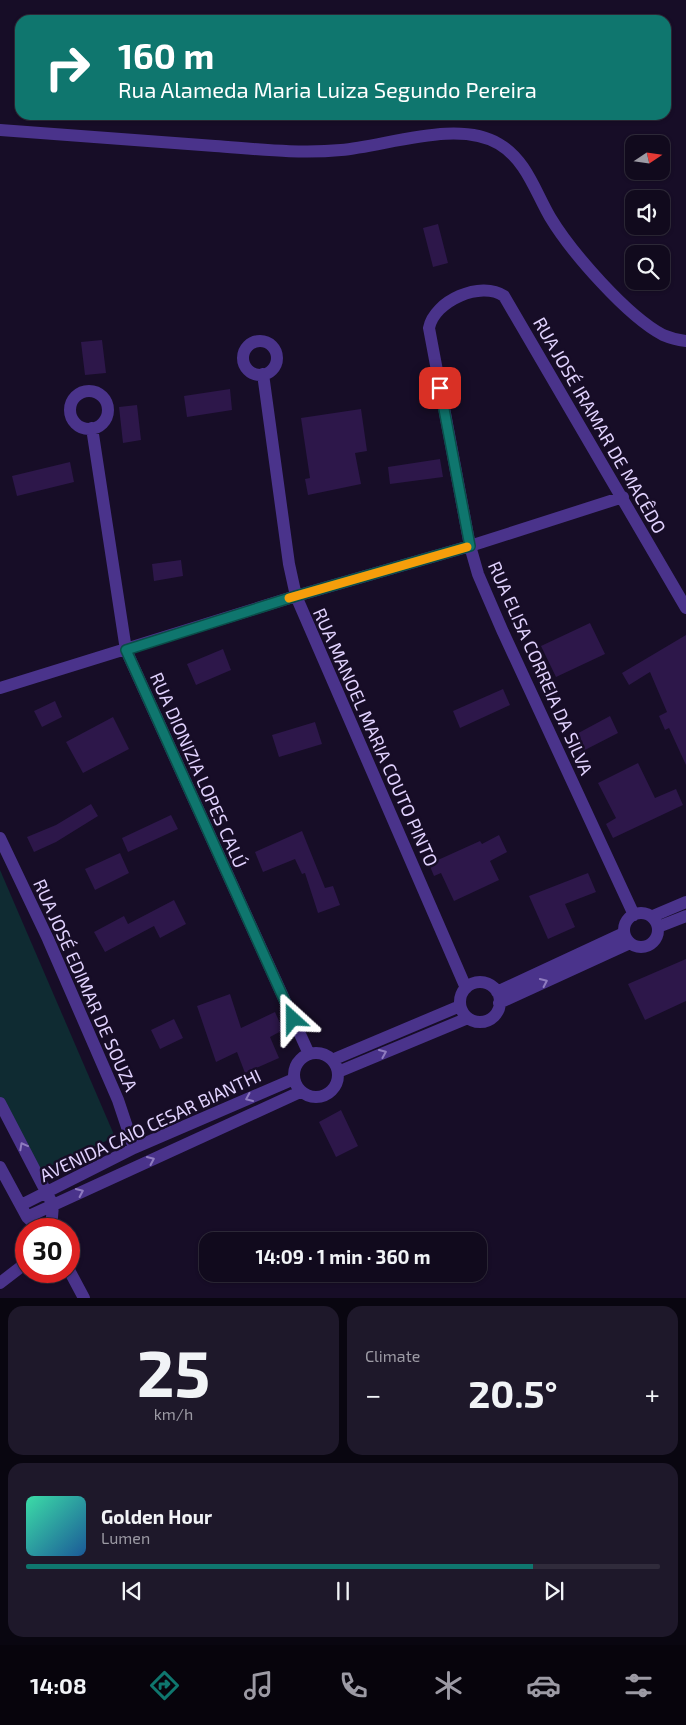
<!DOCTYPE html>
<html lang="en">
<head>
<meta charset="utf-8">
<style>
	body { margin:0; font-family:"Exo 2",sans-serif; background:#1e182a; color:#f1f3f6; height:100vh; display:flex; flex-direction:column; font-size:19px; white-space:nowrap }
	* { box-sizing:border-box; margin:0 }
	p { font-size:16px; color:#9c9aa4 }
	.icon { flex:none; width:28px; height:28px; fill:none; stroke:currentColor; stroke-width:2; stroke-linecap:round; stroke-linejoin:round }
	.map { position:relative; height:1298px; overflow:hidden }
	.drawer { display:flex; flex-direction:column; gap:8px; padding:8px; background:#090610; flex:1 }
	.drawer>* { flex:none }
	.hud { position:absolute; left:15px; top:15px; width:656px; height:105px; border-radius:15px; box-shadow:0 1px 4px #0004,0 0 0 1px #302b3b; background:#0f766e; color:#fff; overflow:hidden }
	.needle { width:32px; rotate:77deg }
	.buttons { position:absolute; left:625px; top:135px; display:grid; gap:10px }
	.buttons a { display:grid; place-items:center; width:45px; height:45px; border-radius:10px; background:#110a1d; box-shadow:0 1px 4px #0004,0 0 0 1px #302b3b; font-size:25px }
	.speed { position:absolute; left:15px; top:1218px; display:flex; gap:10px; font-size:25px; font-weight:700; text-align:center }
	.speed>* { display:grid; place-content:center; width:65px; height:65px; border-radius:50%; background:#110a1d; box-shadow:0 1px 4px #0004,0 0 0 1px #302b3b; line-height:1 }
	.speed .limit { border:8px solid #d22; background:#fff; color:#111 }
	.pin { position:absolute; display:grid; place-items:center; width:42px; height:42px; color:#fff; margin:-21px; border-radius:10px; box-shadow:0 2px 8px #0006 }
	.me { position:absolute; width:55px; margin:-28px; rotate:336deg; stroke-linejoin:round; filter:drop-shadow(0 0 4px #0008) }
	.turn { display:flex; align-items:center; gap:18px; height:105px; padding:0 20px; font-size:22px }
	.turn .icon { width:65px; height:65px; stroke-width:2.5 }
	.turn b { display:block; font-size:35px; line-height:42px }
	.big { font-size:38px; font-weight:700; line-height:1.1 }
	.drawer .widget { flex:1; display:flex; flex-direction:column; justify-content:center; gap:8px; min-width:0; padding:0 18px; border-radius:15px; background:#1e182a }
	.drawer .dial { align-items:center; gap:0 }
	.dial b { font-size:65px; line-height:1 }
	.song { display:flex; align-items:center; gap:15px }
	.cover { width:60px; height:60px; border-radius:8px; background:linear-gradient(135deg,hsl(160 70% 55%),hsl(210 70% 35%)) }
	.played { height:5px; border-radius:2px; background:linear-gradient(90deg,#0f766e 80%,#302b3b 80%) }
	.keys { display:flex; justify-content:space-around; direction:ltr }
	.heat { display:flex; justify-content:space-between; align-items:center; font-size:28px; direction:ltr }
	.drawer .tiles { flex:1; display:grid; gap:8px; grid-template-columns:1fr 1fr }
	.widget:last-child { grid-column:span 2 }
	.trip { position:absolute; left:199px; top:1232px; width:288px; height:50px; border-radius:15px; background:#110a1d; box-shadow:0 1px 4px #0004,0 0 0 1px #302b3b; font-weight:700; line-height:50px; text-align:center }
	.tab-bar { display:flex; height:80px; justify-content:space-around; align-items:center; background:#07040c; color:#9c9aa4 }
	.tab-bar .icon { width:35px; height:35px }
	.tab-bar .selected { color:#0f766e }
	.tab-bar b { font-size:22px; color:#f1f3f6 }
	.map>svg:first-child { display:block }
	.green { fill:#0f2b32 }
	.building { fill:#2d174a }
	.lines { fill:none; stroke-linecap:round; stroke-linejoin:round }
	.minor { stroke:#4a338b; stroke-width:12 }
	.oneway { stroke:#8e7bbf }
	.route-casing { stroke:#0a4d48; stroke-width:12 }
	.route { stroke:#0f766e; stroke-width:9 }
	.slow { stroke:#f59e0b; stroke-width:9 }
	.labels { text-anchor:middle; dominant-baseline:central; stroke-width:5; stroke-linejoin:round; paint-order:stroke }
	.street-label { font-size:18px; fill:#e2d3ff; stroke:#170d27 }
</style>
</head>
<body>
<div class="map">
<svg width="686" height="1298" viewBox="0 0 686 1298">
	<rect width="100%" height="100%" fill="#170d27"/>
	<!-- green -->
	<path class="green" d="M0,870L115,1137L37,1172L0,1103Z"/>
	<!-- building -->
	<path class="building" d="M438,224L448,263L433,267L423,228Z
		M102,340L106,373L85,375L81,342Z
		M230,389L232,410L187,417L184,396Z
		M137,405L141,440L123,443L119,407Z
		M361,409L367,451L355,453L361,484L308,495L305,479L310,478L301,418Z
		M440,459L443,477L390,484L388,467Z
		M70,462L74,482L17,496L12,476Z
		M181,560L183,576L154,581L152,564Z
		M590,623L605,654L556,677L541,646Z
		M686,635V765L669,728L665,730L659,716L667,712L650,672L629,685L622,673Z
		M223,649L231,670L196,685L187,664Z
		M503,689L510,705L460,728L453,711Z
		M55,701L62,717L42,727L34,711Z
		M610,716L618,733L579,753L571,737Z
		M113,717L129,749L83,773L66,742Z
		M315,722L322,744L279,757L272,735Z
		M638,763L655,798L676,789L683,805L613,838L606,824L616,818L598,783Z
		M91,804L98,816L56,842L34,852L27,837L56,825Z
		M171,815L178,829L128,852L122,838Z
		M302,831L325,888L333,886L340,905L318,913L305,873L302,874L295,859L263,872L255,852Z
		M499,835L507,852L490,861L499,880L454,901L441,873L434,876L429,864L480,841L482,844Z
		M120,853L129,873L95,890L85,869Z
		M588,873L596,892L565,904L575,927L548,939L529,896Z
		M174,900L186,924L160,938L154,926L105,952L94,932L124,916L128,924Z
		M686,959V1001L645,1020L628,984Z
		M230,994L241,1028L275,1012L283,1030L270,1037L279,1058L245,1073L237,1052L216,1062L197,1006Z
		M174,1019L183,1038L160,1049L151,1030Z
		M341,1110L358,1146L336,1157L319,1122Z"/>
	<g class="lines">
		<!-- minor -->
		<path class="minor" d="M0,130C72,136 144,141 215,146C257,149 299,154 341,150C387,146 458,119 499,144C526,160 535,191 550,217C571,252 627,316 663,335C670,338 678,340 686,341
			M243 358a17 17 0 1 1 34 0a17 17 0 1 1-34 0Z
			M263,374L289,564L296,596L466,988
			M70 410a19 19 0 1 1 38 0a19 19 0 1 1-38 0Z
			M92,428L126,650L309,1054
			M0,688L296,596L470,546L623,497
			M0,838L48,939L118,1100L134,1148
			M624 930a17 17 0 1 1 34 0a17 17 0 1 1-34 0Z
			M634,915L503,632L478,574L470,546L429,328C434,301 481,280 504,296L686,608
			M653,916L686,902
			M658,927L686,916
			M460 1002a20 20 0 1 1 40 0a20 20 0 1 1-40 0Z
			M497,992L624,933
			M499,1003L630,943
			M294 1075a22 22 0 1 1 44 0a22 22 0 1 1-44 0Z
			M332,1060L460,1006
			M338,1072L468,1018
			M0,1103L53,1205L51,1229
			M0,1167L27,1217L40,1229
			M21,1205L134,1148L294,1079
			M27,1217L300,1092
			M69,1270L84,1298
			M0,1283L26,1263"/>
	</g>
	<!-- one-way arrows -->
	<defs><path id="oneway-chevron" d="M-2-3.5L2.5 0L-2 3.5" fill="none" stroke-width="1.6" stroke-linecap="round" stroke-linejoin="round" transform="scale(1.25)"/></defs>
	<g class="oneway">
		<use href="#oneway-chevron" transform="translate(544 982) rotate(-25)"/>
		<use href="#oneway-chevron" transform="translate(383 1053) rotate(-23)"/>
		<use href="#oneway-chevron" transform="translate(249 1098) rotate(156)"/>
		<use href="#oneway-chevron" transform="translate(23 1146) rotate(-118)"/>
		<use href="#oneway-chevron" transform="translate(151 1160) rotate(-24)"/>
		<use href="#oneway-chevron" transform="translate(80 1192) rotate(-25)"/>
	</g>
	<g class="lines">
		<defs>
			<path id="route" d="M293,1019L126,650L296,596L470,546L440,388"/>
		</defs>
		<!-- route casing -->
		<use href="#route" class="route-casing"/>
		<!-- route -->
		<use href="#route" class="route"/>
		<!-- slow -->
		<path class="slow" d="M289,598L467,547"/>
	</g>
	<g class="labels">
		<!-- street labels -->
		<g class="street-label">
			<text transform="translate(600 425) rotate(60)">RUA JOSÉ IRAMAR DE MACÊDO</text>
			<text transform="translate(541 668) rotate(66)">RUA ELISA CORREIA DA SILVA</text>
			<text transform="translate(376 737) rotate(66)">RUA MANOEL MARIA COUTO PINTO</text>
			<text transform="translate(199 770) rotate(66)">RUA DIONIZIA LOPES CALÚ</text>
			<text transform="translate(86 985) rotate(66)">RUA JOSÉ EDIMAR DE SOUZA</text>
			<text transform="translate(150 1125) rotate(-25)">AVENIDA CAIO CESAR BIANTHI</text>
		</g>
	</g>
</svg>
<div class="buttons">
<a><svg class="needle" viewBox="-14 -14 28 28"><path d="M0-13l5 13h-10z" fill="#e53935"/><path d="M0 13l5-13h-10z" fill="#9c9aa4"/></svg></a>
<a><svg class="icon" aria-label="sound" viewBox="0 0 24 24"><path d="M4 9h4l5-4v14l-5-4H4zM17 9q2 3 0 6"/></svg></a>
<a><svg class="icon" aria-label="search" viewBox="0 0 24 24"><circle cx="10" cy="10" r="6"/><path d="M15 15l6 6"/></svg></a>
</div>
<div class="speed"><div class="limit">30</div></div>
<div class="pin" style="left:440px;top:388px;background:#d93025"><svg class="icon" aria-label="arrive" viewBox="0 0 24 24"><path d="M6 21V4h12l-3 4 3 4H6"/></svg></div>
<svg class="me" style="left:293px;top:1019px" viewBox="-20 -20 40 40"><path d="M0-17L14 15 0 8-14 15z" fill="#0f766e" stroke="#fff" stroke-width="4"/></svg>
<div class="trip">14:09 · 1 min · 360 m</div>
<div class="hud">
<div class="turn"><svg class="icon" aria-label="right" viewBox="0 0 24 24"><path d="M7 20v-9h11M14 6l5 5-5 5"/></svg><div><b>160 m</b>Rua Alameda Maria Luiza Segundo Pereira</div></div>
</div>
</div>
<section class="drawer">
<div class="tiles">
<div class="widget dial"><b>25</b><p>km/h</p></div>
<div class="widget"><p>Climate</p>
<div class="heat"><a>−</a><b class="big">20.5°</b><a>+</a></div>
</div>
<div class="widget">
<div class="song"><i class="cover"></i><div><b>Golden Hour</b><p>Lumen</p></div></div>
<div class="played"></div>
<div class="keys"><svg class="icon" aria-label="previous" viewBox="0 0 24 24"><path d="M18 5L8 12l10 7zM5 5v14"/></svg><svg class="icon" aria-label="pause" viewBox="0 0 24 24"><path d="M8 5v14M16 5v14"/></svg><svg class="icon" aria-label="next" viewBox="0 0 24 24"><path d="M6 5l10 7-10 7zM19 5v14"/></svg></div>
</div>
</div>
</section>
<nav class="tab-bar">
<b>14:08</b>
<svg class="icon selected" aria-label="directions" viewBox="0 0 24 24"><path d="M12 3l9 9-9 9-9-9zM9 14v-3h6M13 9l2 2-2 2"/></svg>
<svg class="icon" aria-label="music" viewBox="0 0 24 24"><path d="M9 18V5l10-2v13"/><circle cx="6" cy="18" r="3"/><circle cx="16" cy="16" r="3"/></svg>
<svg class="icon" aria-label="phone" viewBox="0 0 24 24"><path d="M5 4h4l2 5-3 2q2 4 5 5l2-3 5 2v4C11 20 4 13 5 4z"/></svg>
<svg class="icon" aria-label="climate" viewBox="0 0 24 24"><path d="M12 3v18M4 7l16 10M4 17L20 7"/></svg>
<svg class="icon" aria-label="car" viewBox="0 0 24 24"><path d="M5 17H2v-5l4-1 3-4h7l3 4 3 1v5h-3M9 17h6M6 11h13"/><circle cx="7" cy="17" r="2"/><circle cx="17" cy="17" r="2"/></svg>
<svg class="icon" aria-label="filters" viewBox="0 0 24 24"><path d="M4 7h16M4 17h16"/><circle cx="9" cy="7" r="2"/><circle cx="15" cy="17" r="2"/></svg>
</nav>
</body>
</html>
